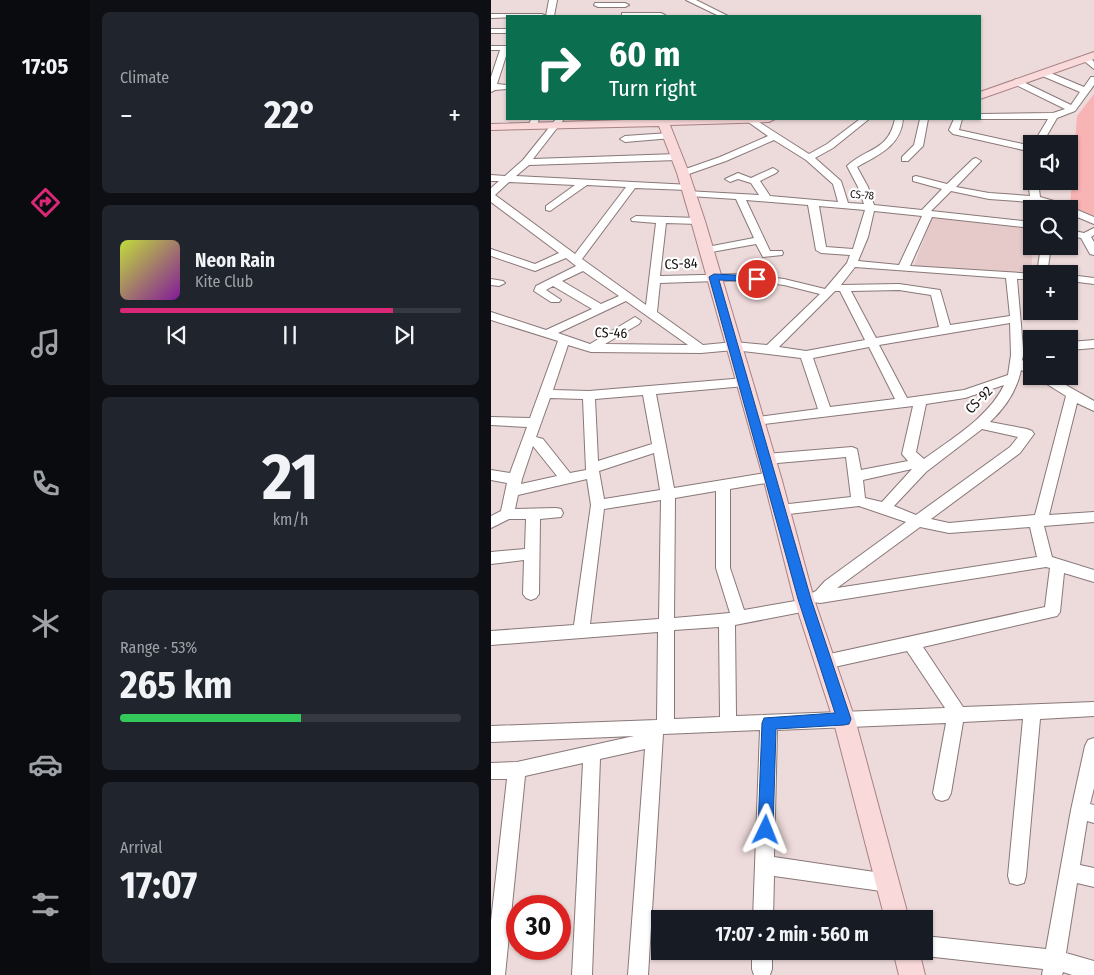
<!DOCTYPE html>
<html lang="en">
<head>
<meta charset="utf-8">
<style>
	body { margin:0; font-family:"Fira Sans Condensed",sans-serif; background:#20242c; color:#f1f3f6; height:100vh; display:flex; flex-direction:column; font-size:19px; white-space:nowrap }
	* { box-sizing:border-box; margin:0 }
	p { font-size:16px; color:#9ea1a6 }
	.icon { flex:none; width:28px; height:28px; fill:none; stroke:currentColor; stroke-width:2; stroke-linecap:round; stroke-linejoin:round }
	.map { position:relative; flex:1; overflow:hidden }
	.details { display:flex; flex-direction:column; gap:12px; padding:12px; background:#0d0f14; width:401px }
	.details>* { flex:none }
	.guide { position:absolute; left:15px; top:15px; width:475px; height:105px; border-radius:0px; box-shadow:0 1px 4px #0004; background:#0b6e4f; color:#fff; overflow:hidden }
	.fabs { position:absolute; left:532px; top:135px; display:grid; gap:10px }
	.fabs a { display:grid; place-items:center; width:55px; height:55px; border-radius:0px; background:#171b24; box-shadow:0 1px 4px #0004; font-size:25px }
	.speed { position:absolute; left:15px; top:895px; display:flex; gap:10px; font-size:25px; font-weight:700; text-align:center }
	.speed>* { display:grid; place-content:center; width:65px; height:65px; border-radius:50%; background:#171b24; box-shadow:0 1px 4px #0004; line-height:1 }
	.speed .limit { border:8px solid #d22; background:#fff; color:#111 }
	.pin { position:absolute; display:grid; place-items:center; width:42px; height:42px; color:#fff; margin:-21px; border:2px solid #fff; border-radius:50%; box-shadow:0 1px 5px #0007 }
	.me { position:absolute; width:55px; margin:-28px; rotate:2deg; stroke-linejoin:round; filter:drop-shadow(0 0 4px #0008) }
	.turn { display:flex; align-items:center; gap:18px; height:105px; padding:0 20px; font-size:22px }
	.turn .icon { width:65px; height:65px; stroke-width:2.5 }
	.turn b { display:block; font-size:35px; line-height:42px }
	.big { font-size:38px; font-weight:700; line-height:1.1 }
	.details .widget { flex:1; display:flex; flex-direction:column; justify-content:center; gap:8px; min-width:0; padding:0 18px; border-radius:8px; background:#20242c }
	.details .dial { align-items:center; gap:0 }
	.dial b { font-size:65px; line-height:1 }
	.song { display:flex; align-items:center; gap:15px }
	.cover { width:60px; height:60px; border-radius:8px; background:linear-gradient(135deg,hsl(70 70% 55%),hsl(290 70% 35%)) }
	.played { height:5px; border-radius:2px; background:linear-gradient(90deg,#db2777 80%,#363941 80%) }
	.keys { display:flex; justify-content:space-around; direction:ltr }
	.heat { display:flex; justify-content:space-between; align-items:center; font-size:28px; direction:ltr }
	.charge { height:8px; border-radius:4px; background:linear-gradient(90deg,#34c759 53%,#363941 0) }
	.trip { position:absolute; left:160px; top:910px; width:282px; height:50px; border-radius:0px; background:#171b24; box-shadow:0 1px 4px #0004; font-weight:700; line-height:50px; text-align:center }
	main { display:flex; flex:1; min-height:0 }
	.tab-bar { display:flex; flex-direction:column; width:90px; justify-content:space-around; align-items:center; background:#090b0e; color:#9ea1a6 }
	.tab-bar .icon { width:35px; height:35px }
	.tab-bar .on { color:#db2777 }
	.tab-bar b { font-size:22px; color:#f1f3f6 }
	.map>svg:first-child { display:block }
	.built { fill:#e6caca }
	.green { fill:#f8b3b5 }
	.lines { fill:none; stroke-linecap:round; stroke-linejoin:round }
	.minor-casing { stroke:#897878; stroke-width:2 }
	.major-casing { stroke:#a78283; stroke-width:2 }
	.minor { fill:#fff; fill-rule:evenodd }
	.major { fill:#fad9da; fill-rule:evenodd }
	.route { fill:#1a73e8; stroke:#114b97 }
	.labels { text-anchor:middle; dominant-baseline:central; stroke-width:4.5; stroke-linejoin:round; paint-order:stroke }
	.far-street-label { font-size:11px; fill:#150f0f; stroke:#fff }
	.street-label { font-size:14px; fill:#150f0f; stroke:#fff }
</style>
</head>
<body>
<main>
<nav class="tab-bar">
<b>17:05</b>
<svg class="icon on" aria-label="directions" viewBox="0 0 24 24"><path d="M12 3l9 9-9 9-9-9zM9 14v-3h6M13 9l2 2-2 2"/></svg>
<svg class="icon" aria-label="music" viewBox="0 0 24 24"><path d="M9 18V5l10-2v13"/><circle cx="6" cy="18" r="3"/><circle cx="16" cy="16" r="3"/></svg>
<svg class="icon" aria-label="phone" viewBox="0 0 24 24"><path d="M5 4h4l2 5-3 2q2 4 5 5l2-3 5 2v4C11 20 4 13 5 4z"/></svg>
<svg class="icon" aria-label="climate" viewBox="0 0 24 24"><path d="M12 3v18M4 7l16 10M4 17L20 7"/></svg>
<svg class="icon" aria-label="car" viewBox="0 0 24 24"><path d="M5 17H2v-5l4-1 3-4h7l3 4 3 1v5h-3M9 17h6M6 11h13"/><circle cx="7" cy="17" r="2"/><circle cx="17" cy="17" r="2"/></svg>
<svg class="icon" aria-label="filters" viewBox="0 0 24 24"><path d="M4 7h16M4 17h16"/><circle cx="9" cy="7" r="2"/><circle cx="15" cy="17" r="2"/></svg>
</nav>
<section class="details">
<div class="widget"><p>Climate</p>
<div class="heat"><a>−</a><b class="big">22°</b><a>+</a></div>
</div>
<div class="widget">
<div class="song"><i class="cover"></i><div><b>Neon Rain</b><p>Kite Club</p></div></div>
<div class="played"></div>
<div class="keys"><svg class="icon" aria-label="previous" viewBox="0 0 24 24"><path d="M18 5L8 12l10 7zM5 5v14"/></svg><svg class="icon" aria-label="pause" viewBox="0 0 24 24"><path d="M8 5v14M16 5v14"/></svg><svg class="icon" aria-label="next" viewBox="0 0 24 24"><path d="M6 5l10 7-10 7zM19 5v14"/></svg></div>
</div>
<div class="widget dial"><b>21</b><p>km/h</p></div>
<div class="widget"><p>Range · 53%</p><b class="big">265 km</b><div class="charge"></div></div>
<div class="widget"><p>Arrival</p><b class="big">17:07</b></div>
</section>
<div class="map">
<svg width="603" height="975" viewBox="0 0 603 975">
	<rect width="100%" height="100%" fill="#eddada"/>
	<!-- built -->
	<path class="built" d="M441,217L541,228L542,246L540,274L423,266Z"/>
	<!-- green -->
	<path class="green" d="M603,94V218L579,206L586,116Z"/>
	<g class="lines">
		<defs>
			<path id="minor" d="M58,0H66L63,16H55Z
				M195,0H205L237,16H228Z
				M104,3H134L138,5L134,7H107L103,5Z
				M131,13H170L174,15L131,16Z
				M0,14H51L55,16L0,18Z
				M0,29H16V33H0Z
				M0,46H16V53L6,84L16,85V89L4,90L0,92V77L9,50H0Z
				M592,56H598L603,62V69L592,60Z
				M549,71H555L593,87L600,77H603V85L584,111L566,118L551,144H542L557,119H486H489V114L562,113L574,109L523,84V80L526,79L580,105L589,92L549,75Z
				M40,119H48L45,128H39L38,126Z
				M65,119H73L42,159L186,154L191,157L186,160L38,165L25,176L200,185L202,187L197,190L144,188L91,259L155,305L165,223L141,221L140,219L145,216L207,218L212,221L207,224L175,223L169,276L253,274L293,279L334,289L356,263L359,255L330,253L325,250L317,205L255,200L279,251H291L292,253L291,255L272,257L265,244L215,253L211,252L210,250L211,248L263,238L245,199L198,196L195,195V191L268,195L260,183L247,179L239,182L234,179L247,173L260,178L282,168L287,171L285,173L269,181L279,196L347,202L342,184L315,160L283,140L235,161L195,175H189V171L229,157L277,136L253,119H263L318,154L336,144L369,119H378L342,148L324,158L350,181L357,203L373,204L367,187L356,166C376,147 397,152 404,119H412C410,146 387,155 366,167L377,187L383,205L431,210L451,189L422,181V177L425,176L456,184L482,159L485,158L490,161L488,163L465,187L498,193L539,196L537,181L541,178V181H547L549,197L570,203L603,217V224L579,214V209H568L549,203L550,209H541V211L539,202L498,199L460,191L440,211L541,222V228L441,217L419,266L545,274H541V279H526L532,348L541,347V355L532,356L531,360L541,366V375L530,370C526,390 514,408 499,422L536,429L541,431L543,434L529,453L440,519L458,523L544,515L575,396L543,376H559L603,401V411L586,403L558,515L603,512V522L553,526L561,557L603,570V582L573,573L569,612L566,616L432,647L472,707L603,702V716L549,719L535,876L533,883L526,885L519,883L517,876L532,719L472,722L460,793L457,799L451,801L445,799L442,793L455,723L286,730L283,857L397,874L404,876L406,883L404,890L397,892L283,876L282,919H262L269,730L172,734L157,975H137L154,749L109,759L101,975H81L92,763L34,776L14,975H0V921L16,779H0V763L26,762L143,736L0,742V726L166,720L167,632L0,645V631L83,625L100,505L96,479L27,495L24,509L65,508L70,509L72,513L70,517L49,519L48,594L45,598L40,600L35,598L32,594L33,560L0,564V552L34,549L35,519H18L0,528V516L10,511L16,483L0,480V470L19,473L36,427L0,425V417L39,418L67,341L0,320V312L55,330L101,309L62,286L55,290L70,300L68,302H60L43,291L45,286L85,266L75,258L44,271L0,256V249L44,264L68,253L0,202V188L8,181H0V175L14,176L32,160ZM18,182L84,185L55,206V210L59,211L96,185L135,187L84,254L4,195ZM328,206L374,210L362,249L335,247ZM383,211L431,216L408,265L367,261L377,237ZM364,267L515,278L519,316L459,325L449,290L408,284L350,285ZM92,271L128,296L110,304L71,281ZM253,280L293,285L329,294L276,345L243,342L212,345L166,312L169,283ZM408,290L440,295L448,327L385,338L360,291ZM344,291H349L374,340L315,351L288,347ZM135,301L197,345L114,344L148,324L150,321L144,317L99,344L67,333ZM519,323L520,355L517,375L473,390L416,398L388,345ZM77,345L100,352L210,353L243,350L310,358L327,409L259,418L258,421L259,424L264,425L422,406L411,454L417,461L370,470L366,449L361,447L275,454L270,456L268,459L270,462L275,464L355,457L360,497L289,505L284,506L282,510L284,514L289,515L368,506L415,522L334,581L325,591L321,593L318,597L320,600L316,599L253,610L239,568V489L281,482L286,480L288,477L286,474L281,472L183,488L165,394L254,386L260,382L258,379L254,378L98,391L62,390ZM378,347L404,399L339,407L322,358ZM513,385C498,417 460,439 433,459L425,452L435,404L474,398ZM152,395L161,444L107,461L104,399ZM59,398L92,399L95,470L79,473L52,439L45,437ZM491,429L527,437L519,447L425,515L403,506L435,472ZM42,446L66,476L30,484L31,479ZM163,453L169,490L113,499L108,471ZM421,469L391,502L374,498L372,480ZM225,491V568L239,613L183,618L184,498ZM170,500L168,619L99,624L113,509ZM429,527L458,533L539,527L546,557L346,588ZM555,567L559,568L554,607L334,655L328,657L326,662L328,667L334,669L416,651L454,708L245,716L244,625L316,611L321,609L324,605L322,602L329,603ZM228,627L229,717L183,719V630Z
				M429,119H437L432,146L417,161H411V157L423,145Z
				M463,119H471L468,130L541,146V152L462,134L458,130Z
				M178,133L181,134V138L134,142L129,139L134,136Z
				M541,156V178L536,175V159Z
				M603,228V235L600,237L603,242V255L599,254L590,238L579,236V230L593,233Z
				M550,246H560L556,274H546Z
				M579,275L603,278V284L579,281Z
				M0,279L12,281L14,283L8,286L0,285Z
				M603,340V348L579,350V342Z
				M603,738V788L599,804L603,805V823L596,821L589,865L603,868V887L586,883L575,953L603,961V975H581L572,972L571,975H551L552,969L434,956L427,953L426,951H434V936L555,949L580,810L594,746L597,740Z
				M261,951H281V969L279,975H263L261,969Z"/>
			<path id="major" d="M603,52V59L489,99V92Z
				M168,119H284L278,122L179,125L198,173L214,221L290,477L323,599L364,719L418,919H394L342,719L303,599L272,477L200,221L186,173L168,126L0,130V124Z
				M402,951H428L434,975H408Z"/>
		</defs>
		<!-- minor casing -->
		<use href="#minor" class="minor-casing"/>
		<!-- major casing -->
		<use href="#major" class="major-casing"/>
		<!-- minor -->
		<use href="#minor" class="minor"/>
		<!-- major -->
		<use href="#major" class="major"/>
	</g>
	<!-- route -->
	<path class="route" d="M223,274L266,276L271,279L266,282L228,280L320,599L360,719L358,724L353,725L285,729L282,830L280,835L275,837L270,835L267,830L271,723L273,718L344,713L307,599L218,277Z"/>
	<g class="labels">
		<!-- far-street labels -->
		<g class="far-street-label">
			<text transform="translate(371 195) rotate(5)">CS-78</text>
		</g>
		<!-- street labels -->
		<g class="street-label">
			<text transform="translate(190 264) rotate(-3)">CS-84</text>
			<text transform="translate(120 333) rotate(2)">CS-46</text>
			<text transform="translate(488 400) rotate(-46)">CS-92</text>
		</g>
	</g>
</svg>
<div class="fabs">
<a><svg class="icon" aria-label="sound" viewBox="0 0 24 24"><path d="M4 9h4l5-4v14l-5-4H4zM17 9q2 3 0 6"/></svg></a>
<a><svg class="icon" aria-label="search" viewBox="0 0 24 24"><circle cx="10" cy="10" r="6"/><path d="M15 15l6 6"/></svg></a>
<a>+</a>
<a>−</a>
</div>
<div class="speed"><div class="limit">30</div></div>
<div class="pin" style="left:266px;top:279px;background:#d93025"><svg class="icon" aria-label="arrive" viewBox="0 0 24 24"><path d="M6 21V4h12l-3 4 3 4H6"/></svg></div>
<svg class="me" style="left:275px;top:830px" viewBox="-20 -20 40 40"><path d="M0-17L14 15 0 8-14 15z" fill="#1a73e8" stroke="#fff" stroke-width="4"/></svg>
<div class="trip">17:07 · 2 min · 560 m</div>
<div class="guide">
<div class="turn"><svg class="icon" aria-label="right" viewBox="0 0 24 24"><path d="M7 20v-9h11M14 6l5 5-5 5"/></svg><div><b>60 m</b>Turn right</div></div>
</div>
</div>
</main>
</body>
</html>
